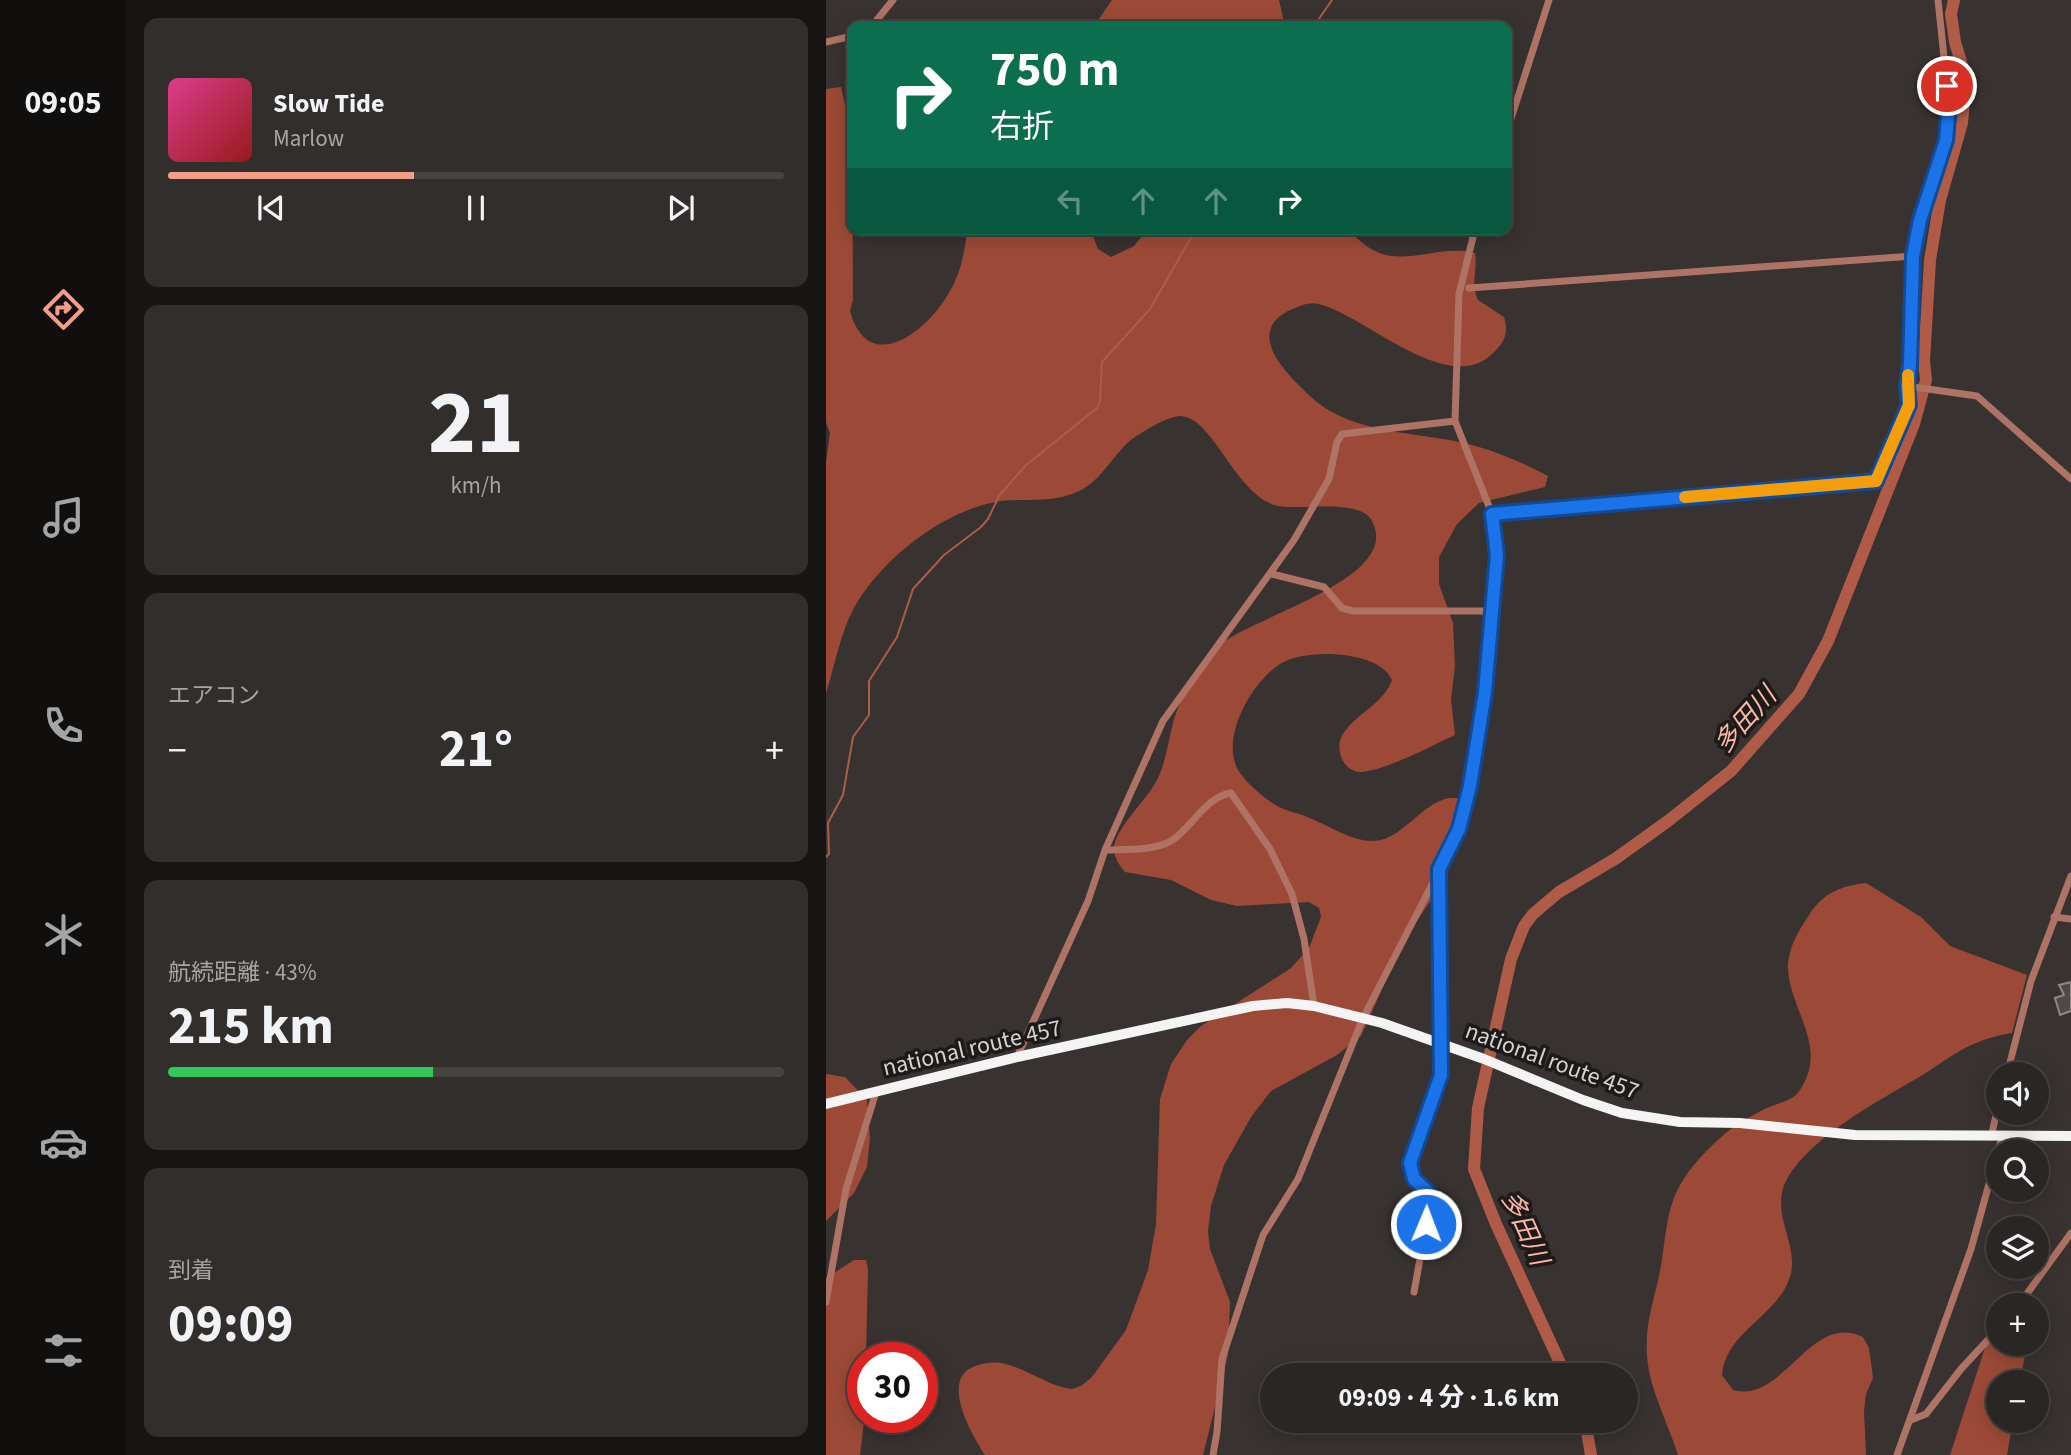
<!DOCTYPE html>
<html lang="ja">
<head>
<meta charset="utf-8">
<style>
	body { margin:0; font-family:"Source Sans 3","Noto Sans JP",sans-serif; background:#322e2c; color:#f1f3f6; height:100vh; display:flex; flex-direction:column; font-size:26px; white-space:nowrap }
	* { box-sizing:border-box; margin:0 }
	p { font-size:23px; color:#a5a5a6 }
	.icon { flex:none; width:38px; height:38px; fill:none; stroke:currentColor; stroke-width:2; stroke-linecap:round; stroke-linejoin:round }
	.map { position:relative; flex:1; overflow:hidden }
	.drawer { display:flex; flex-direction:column; gap:18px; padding:18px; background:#171514; width:700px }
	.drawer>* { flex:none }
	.top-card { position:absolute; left:21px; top:21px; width:665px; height:214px; border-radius:14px; box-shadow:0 4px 18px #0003,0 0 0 2px #464341; background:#0b6e4f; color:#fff; overflow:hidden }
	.fabs { position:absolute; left:1160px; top:1062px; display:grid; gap:14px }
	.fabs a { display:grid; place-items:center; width:63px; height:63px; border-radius:50%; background:#2a2624; box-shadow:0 4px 18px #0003,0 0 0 2px #464341; font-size:35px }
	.speed { position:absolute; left:21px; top:1342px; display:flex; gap:14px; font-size:35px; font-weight:700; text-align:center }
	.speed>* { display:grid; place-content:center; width:91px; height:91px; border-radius:50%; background:#2a2624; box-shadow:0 4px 18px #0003,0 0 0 2px #464341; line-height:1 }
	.speed .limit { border:10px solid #d22; background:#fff; color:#111 }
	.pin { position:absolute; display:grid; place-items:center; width:60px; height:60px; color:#fff; margin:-30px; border:4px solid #fff; border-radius:50%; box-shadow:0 2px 7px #0007 }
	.me { position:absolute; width:77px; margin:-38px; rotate:1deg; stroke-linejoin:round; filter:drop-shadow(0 0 5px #0008) }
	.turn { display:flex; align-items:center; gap:24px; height:147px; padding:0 28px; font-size:32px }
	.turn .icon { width:91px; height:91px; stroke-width:2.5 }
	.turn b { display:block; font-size:49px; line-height:60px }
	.lanes { display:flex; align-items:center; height:66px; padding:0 28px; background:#0003; justify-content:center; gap:35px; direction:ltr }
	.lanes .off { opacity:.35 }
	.big { font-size:52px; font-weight:700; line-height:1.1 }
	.drawer .card { flex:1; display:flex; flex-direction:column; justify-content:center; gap:10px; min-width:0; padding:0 24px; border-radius:14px; background:#322e2c }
	.drawer .dial { align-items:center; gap:0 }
	.dial b { font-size:91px; line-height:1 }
	.song { display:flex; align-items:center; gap:21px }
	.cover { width:84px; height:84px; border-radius:10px; background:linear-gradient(135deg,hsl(330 70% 55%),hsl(0 70% 35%)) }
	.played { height:7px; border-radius:4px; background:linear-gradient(90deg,#f49e89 40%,#464341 40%) }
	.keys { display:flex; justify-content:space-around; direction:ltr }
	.heat { display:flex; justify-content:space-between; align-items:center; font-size:38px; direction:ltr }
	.charge { height:10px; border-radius:5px; background:linear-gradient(90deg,#34c759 43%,#464341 0) }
	.trip { position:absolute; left:434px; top:1363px; width:378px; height:70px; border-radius:35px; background:#2a2624; box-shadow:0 4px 18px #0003,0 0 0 2px #464341; font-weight:700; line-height:70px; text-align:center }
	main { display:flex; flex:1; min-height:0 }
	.menu { display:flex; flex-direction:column; width:126px; justify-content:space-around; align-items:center; background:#110f0e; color:#a5a5a6 }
	.menu .icon { width:49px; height:49px }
	.menu .selected { color:#f49e89 }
	.menu b { font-size:32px; color:#f1f3f6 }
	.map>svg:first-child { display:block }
	.forest { fill:#9c4a37 }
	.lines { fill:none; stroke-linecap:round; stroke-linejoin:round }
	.stream { stroke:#af5b47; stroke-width:2 }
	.river { stroke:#af5b47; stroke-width:12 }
	.building { fill:#504947; stroke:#8e8785; stroke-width:2 }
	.minor { stroke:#ae7364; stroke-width:7 }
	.highway { stroke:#f4f4f4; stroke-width:10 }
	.route-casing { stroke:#114b97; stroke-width:18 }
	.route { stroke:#1a73e8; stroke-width:12 }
	.slow { stroke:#f59e0b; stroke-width:12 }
	.labels { text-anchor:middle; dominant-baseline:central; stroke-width:7; stroke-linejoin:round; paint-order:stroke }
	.street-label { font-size:24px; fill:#d6d2d1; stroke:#1d1b1a }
	.water-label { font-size:26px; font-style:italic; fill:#fdb6a5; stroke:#1d1b1a }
</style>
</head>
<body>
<main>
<nav class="menu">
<b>09:05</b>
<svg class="icon selected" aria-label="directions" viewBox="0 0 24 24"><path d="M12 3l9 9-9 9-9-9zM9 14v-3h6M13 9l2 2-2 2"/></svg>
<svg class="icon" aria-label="music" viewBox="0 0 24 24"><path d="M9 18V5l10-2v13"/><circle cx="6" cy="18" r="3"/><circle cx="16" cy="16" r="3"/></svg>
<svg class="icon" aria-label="phone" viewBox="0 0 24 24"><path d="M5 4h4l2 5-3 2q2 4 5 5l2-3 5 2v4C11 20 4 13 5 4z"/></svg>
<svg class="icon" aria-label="climate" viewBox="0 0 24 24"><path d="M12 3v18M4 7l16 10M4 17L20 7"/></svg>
<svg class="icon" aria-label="car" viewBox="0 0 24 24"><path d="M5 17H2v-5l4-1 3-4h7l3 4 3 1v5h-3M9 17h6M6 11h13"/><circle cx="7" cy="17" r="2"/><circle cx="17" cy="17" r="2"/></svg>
<svg class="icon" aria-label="filters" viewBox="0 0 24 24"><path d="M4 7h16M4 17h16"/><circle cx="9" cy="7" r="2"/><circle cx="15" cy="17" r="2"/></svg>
</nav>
<section class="drawer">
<div class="card">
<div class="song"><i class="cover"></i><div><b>Slow Tide</b><p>Marlow</p></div></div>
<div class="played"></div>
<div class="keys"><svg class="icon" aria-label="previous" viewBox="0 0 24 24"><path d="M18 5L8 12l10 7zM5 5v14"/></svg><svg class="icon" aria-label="pause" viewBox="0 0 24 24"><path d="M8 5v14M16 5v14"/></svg><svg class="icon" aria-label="next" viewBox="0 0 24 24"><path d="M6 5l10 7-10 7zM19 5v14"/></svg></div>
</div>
<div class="card dial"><b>21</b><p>km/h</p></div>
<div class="card"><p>エアコン</p>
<div class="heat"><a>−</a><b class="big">21°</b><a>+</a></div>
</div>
<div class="card"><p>航続距離 · 43%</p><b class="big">215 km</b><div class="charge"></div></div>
<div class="card"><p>到着</p><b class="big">09:09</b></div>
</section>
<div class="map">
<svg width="1245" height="1455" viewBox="0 0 1245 1455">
	<rect width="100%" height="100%" fill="#383230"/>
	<!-- forest -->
	<path class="forest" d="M286,0H453L459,26H268Z
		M15,87L22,117L26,122L27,300L24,311C42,376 99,333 121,296C134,276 139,253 141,229H264L272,249L285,257L308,246L322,229H526L525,233C532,239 539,246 547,250C577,267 616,244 649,253C652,270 644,283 652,300L678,317C683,333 679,342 666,354C622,397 538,315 493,304C483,301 471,307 462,311C419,334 461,374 483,395C527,438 598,430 653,447C677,454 701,465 722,476L719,487L653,503L631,524L613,557V584L627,623L629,666L625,699L629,735C605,746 559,771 534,772C525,772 517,764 515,756C512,747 513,738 519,731C534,711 557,704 566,680C553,650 479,648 454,664C426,682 394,737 412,770C420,783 438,798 451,806C460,811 472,813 481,817C506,826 534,849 561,838C586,828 609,788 639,800L635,828L607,897L578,940L535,1036L511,1055L445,1091L425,1117L398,1165L385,1206L382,1231L384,1249L404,1302L402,1355L377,1455H159C146,1435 111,1376 152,1365C161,1363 169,1361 179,1364C202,1369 223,1387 246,1389L255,1386L266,1377L300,1330L322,1270L330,1224L334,1099L345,1064L361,1040L375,1026L465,968L483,948L495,917L493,908L483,902L411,906L385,900L345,880L299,872C293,865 287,856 288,846C292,825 321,800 331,780C340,762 342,742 347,723C354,698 369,669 387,650C417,618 578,581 546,521C534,497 470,512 448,505C408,491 387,418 355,416C348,416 339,420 333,423C318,431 304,438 294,451C282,464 273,480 257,489C229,504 203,498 175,501C119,509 55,559 28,608C14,634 9,665 0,693V462L4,433L0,422V89Z
		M1040,883L1095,917L1124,946L1201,975L1186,1033C1173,1035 1162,1038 1150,1043C1130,1051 1113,1065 1095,1076C1056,1099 966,1146 956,1193C950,1221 973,1249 964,1277C951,1317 900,1331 896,1375L907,1390C958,1404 984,1311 1037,1337L1043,1348L1047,1378L1040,1394L1038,1411L1040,1455H852C843,1426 826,1393 822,1365C817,1327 827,1306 834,1271C839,1246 839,1217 850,1193C859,1173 876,1154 893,1139C907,1126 924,1116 941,1108C950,1104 963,1101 970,1095C973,1092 977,1085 979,1081C999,1041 960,1003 962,963C964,945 973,930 983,915C997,893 1014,886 1040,883Z
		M0,1074L19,1077L41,1100L44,1138L41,1167L28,1193L0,1221Z
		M28,1260H40L42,1269L40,1358H37L38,1421L34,1455H0V1278Z
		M1172,1308V1344H1201L1194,1382H1172V1421H1187L1181,1455H1124Z"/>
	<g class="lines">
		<!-- stream -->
		<path class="stream" d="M488,26L506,0
			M0,857L3,854L2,823L17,795L27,737L43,715V681L71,637L87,589L118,555L155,527L162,519L173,496L199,466L271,408L274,401L276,362L324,309L370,229"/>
		<!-- river -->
		<path class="river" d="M740,1376L670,1224L648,1169L652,1108L685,959L698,926L707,914L733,892L789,859L842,821L905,771L973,694L1002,641L1088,424L1100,380L1098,361L1104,260L1114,200L1136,123L1139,91L1140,79L1129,42L1125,14L1128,0
			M759,1421L765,1455"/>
	</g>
	<!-- building -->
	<path class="building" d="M1245,982V1011L1234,1015L1229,998L1238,995L1233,985Z"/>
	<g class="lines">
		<!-- minor -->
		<path class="minor" d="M46,26L67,0
			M0,42L26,36
			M681,131L723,0
			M643,288L1087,256
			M1081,386L1151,396L1245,479
			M666,514L1050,481L1083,405L1081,386L1084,365L1089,241L1123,123V105L1112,0
			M446,574L498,587L516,608L527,611H666
			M279,850C298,849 328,851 345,841C365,829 379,797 405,793L444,849L466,894L478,939L488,1006
			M1228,917L1245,919
			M191,1057L262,901L279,850L337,721L468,540L503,479L511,442L516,434L629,421
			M1181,1074L1205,981L1245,876
			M1165,1137L1172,1107
			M588,1292L604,1204L602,1192L588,1179L584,1163L615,1075L613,869
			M0,1302L20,1189L50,1092
			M1192,1306L1245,1233
			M1085,1420L1100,1414L1135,1369L1172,1329
			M387,1455L391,1432L396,1359L437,1235L472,1179L537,1018L628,842L644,786L662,668L671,555L666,514L629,421L633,294L649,229
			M1071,1455L1145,1249L1176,1137"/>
		<!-- highway -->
		<path class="highway" d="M0,1104L191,1057L427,1006L461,1003L488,1006L556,1023L658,1059L757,1100L796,1113L854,1122L914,1123L1029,1135L1245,1136"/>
	</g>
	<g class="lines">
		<defs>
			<path id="route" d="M600,1224L604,1204L602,1192L588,1179L584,1163L615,1075L613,869L633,829L644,786L659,692L671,555L666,514L1050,481L1083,405L1081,386L1084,365L1087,256L1094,220L1120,140L1123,105L1121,86"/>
		</defs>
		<!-- route casing -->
		<use href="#route" class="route-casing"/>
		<!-- route -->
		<use href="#route" class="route"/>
		<!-- slow -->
		<path class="slow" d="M859,497L1050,481L1083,405L1082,375"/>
	</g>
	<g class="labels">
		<!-- street labels -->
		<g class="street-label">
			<text transform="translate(146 1048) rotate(-13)">national route 457</text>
			<text transform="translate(726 1061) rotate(20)">national route 457</text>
		</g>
		<!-- water labels -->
		<g class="water-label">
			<text transform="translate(919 720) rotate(-48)">多田川</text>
			<text transform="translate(699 1228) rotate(66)">多田川</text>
		</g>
	</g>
</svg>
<div class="fabs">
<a><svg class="icon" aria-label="sound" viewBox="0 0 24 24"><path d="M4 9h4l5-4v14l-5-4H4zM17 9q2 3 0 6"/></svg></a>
<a><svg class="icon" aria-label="search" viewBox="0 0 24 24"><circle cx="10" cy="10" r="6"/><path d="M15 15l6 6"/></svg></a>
<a><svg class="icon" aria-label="layers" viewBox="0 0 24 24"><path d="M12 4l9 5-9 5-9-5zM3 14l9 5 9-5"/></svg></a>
<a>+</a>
<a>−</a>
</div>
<div class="speed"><div class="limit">30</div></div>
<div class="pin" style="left:1121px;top:86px;background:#d93025"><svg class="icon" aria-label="arrive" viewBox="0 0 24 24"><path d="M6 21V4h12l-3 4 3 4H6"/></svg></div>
<svg class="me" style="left:600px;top:1224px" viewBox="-20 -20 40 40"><circle r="17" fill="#1a73e8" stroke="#fff" stroke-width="3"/><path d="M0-11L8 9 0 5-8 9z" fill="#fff"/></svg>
<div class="trip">09:09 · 4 分 · 1.6 km</div>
<div class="top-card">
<div class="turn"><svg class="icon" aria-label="right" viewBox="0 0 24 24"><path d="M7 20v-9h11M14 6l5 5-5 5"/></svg><div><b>750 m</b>右折</div></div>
<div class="lanes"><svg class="icon off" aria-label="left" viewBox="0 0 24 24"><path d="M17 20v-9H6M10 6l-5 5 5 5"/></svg><svg class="icon off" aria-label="ahead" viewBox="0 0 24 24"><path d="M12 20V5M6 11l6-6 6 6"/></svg><svg class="icon off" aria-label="ahead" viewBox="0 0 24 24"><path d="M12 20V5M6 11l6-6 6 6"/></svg><svg class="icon" aria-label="right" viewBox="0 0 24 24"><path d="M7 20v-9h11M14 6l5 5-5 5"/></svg></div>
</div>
</div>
</main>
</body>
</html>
